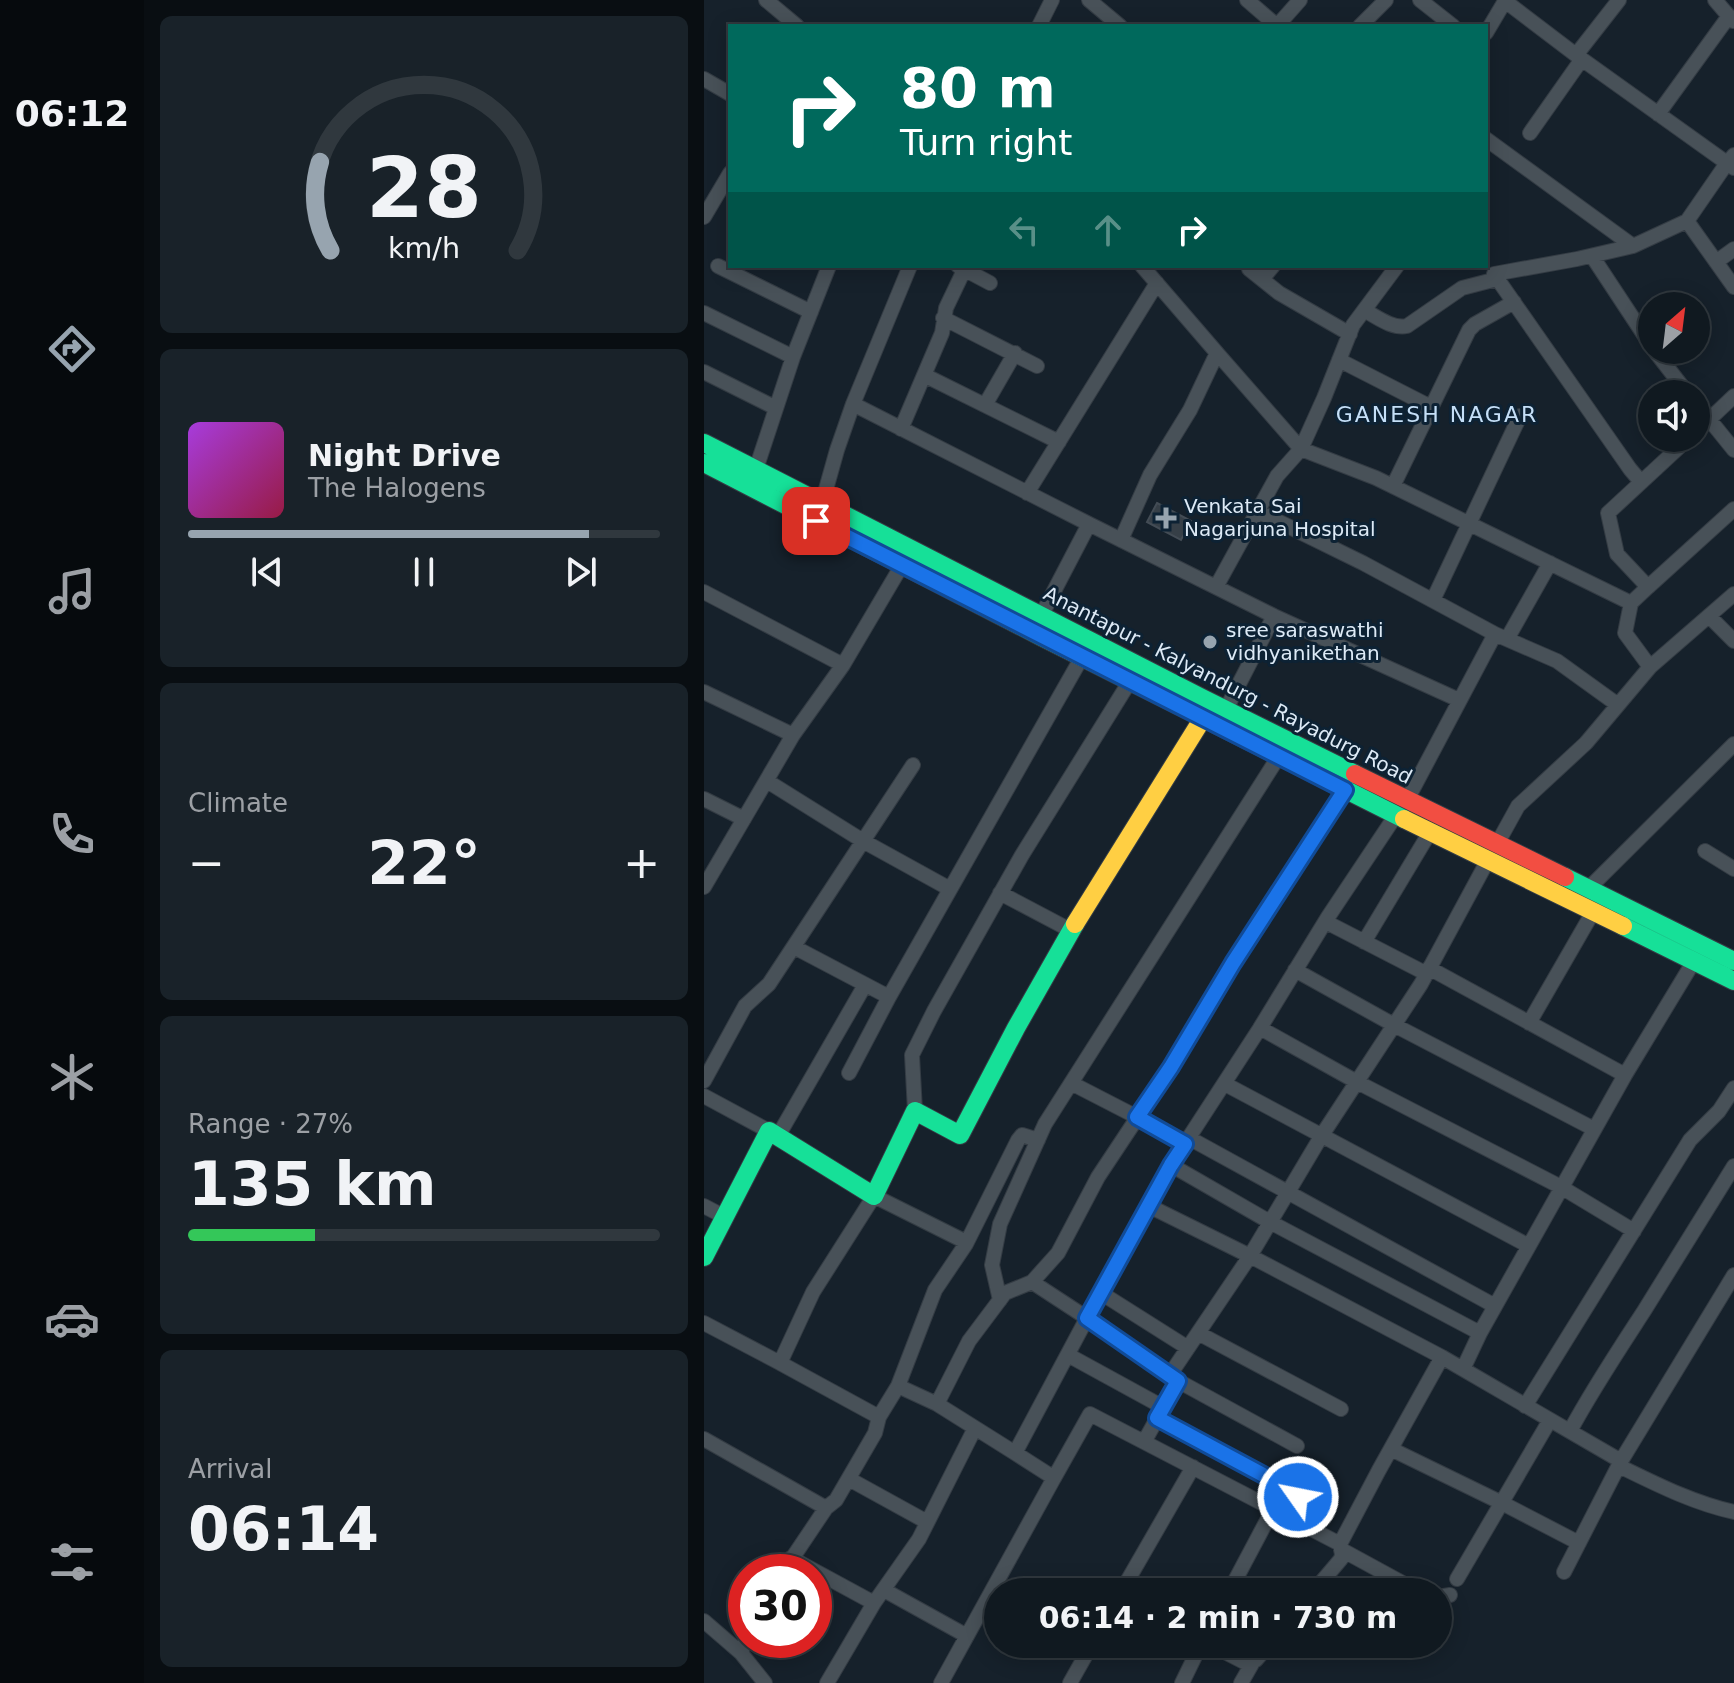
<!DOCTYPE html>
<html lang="en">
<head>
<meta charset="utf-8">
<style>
	body { margin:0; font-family:"DejaVu Sans",sans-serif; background:#192229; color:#f1f3f6; height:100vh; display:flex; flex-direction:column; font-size:30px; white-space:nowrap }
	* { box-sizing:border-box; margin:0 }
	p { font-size:26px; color:#9ca0a5 }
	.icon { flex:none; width:44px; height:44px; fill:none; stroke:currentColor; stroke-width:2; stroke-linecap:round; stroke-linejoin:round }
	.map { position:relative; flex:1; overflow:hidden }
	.panel { display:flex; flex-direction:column; gap:16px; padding:16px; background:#090e12; width:560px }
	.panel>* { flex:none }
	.guide { position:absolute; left:24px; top:24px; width:760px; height:244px; border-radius:0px; box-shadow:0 4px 20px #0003,0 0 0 2px #30383e; background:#00695c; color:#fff; overflow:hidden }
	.needle { width:52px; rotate:28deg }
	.buttons { position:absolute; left:934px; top:292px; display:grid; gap:16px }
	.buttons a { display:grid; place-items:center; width:72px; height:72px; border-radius:50%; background:#101920; box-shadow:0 4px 20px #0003,0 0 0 2px #30383e; font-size:40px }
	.speed { position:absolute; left:24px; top:1554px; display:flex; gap:16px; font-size:40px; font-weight:700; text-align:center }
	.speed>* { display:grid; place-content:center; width:104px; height:104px; border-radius:50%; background:#101920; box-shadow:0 4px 20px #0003,0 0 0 2px #30383e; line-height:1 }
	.speed .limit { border:12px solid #d22; background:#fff; color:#111 }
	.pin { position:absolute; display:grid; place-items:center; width:68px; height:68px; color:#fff; margin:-34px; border-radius:16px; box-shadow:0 4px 12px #0006 }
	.me { position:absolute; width:88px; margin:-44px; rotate:303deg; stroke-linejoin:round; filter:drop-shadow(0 0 6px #0008) }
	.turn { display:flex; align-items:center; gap:28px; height:168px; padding:0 40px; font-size:36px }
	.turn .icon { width:104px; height:104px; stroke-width:2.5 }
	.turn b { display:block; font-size:56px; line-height:68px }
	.lanes { display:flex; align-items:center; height:76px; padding:0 40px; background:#0003; justify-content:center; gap:40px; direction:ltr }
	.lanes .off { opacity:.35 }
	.big { font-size:60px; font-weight:600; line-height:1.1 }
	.panel .tile { flex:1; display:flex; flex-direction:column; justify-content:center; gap:12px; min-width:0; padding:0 28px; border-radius:12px; background:#192229 }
	.panel .dial { align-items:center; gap:0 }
	.dial svg { height:208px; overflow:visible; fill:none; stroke:#30383e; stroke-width:7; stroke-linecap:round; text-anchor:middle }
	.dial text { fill:#f1f3f6; stroke:none }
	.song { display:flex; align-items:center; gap:24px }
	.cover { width:96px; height:96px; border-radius:12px; background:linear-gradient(135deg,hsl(280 70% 55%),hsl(340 70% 35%)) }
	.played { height:8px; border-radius:4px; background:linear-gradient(90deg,#97a4af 85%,#30383e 85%) }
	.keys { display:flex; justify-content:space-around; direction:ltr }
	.heat { display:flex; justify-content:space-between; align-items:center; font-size:44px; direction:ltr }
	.charge { height:12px; border-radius:6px; background:linear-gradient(90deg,#34c759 27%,#30383e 0) }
	.trip { position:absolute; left:280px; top:1578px; width:468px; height:80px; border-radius:40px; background:#101920; box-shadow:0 4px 20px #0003,0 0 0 2px #30383e; font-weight:600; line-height:80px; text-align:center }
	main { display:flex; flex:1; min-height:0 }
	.dock { display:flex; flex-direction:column; width:144px; justify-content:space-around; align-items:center; background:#060a0d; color:#9ca0a5 }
	.dock .icon { width:56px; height:56px }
	.dock .active { color:#97a4af }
	.dock b { font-size:36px; color:#f1f3f6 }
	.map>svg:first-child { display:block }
	.building { fill:#363f47; stroke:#434c55; stroke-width:2 }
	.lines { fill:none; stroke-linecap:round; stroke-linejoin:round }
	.street-casing { stroke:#343c44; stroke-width:16 }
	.fast-casing { stroke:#343c44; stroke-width:20 }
	.slow-casing { stroke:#343c44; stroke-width:20 }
	.jam-casing { stroke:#343c44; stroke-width:20 }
	.street { stroke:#485158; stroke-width:14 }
	.fast { stroke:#16e098; stroke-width:18 }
	.slow { stroke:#ffcf43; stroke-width:18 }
	.jam { stroke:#f24e42; stroke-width:18 }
	.route-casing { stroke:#114b97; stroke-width:20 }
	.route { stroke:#1a73e8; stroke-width:14 }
	.poi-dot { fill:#97a4af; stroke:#0d2234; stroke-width:3 }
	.labels { text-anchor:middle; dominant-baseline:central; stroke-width:6; stroke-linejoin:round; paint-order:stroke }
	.poi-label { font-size:20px; fill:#ddeaf6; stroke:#0d2234; text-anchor:start }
	.street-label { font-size:20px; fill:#ddeaf6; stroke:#0d2234 }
	.neighbourhood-label { font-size:22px; letter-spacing:2px; fill:#c5dff7; stroke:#0d2234 }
</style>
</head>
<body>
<main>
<nav class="dock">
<b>06:12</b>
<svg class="icon active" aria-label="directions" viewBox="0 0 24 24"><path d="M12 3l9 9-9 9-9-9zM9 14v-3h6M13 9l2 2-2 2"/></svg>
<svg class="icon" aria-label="music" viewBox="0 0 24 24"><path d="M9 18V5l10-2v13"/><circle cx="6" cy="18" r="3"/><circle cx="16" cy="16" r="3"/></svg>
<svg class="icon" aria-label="phone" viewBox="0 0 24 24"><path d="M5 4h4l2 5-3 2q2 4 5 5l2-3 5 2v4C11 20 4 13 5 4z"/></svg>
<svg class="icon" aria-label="climate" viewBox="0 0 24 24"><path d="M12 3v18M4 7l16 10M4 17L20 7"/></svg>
<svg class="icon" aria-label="car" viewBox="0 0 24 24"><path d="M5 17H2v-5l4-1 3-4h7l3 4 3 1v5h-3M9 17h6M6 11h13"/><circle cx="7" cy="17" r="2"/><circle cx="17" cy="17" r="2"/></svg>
<svg class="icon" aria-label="filters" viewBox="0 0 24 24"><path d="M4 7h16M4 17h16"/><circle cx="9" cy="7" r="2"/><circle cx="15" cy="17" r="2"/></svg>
</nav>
<section class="panel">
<div class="tile dial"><svg viewBox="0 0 100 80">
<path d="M14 69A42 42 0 1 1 86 69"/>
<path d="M14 69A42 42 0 0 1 10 35" stroke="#97a4af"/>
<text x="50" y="56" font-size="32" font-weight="700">28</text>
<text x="50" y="72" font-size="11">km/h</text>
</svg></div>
<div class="tile">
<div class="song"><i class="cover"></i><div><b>Night Drive</b><p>The Halogens</p></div></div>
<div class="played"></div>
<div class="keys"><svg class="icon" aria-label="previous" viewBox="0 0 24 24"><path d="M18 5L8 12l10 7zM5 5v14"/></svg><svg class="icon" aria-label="pause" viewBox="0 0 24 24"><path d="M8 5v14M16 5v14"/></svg><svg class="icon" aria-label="next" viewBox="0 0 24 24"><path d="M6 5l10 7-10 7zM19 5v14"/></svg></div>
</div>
<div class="tile"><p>Climate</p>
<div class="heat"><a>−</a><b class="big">22°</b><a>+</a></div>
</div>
<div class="tile"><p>Range · 27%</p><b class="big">135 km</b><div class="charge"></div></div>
<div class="tile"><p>Arrival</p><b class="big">06:14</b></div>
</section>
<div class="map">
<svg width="1030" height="1683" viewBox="0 0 1030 1683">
	<rect width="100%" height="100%" fill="#16212b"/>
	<!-- building -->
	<path class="building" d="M453,503L487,521L477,540L443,522Z"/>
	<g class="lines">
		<defs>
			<path id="street" d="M62,0L93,26
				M385,0L416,26
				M543,0L573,26
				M716,0L749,26
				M915,0L872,55L1030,168
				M1011,0L1029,21
				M335,26L348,0
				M573,26L596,0
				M656,26L682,0
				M782,33L801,1L872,55
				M0,79L26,94
				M954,114L1025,16
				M826,133L878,59
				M782,139L929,246
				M0,217L26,173
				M983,221L1030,287
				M888,256L948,347
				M1012,262L1030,249
				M14,266L107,312
				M206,266L149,404L385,524
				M254,266L286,283
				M438,266L513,353
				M545,269L575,293L646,334
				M558,279L569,266
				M660,310C673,317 688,329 703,326L758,288L793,279
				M0,313L89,357
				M239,318L333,366
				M950,350L984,394
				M635,360L727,407
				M0,372L72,408
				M220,375L355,442
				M992,403L1030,450
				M281,405L311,353
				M197,429L238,333L242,308L262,266
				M992,432L1030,396
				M52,469L89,357L125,266
				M937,482L926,469L790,274L873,259L929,246L983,221L1023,163L1030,155
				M689,486L765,330L771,324L810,302
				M323,493L453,283
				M117,507L133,450L149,404
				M553,511L659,563L791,634
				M417,540L446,475L486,410L513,353L597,449L672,478L927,603
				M512,587L573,476L597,449L620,398L649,325L693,266
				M944,587L1030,509
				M0,592L139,665
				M729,600L816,416
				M337,616L385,524L570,616L755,700
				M1005,616L1030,641
				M803,639L846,563
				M946,667L1030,594
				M0,692L89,735
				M519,715L570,616
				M63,781L159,841L246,889
				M0,799L40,819
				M703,800L791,634L853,661L914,705
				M692,815L624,917L556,1028L653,1082L857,1187L930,1231
				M793,844L814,806L882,743L946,667L921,633L927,603L944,587L913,554L904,513L985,438
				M1001,851L1030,869
				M0,887L89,735L139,665L198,565
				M884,889L1030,744
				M296,893L368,931
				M622,922L723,974
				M660,942L726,832
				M90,947L185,997
				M725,968L921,1075
				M591,970L690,1025L890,1129
				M825,1023L889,912
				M145,1073L185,997L378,657
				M0,1081L41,1006L65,984L209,765
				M367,1083L433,1117L481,1144
				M521,1084L825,1246
				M0,1096L65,1131
				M211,1111L208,1055L230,1011L318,855L426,681
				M74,1136L161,985
				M485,1138L791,1306
				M467,1165L566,1222L776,1333L921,1075L990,961
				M0,1206L21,1217
				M445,1206L546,1256L738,1357L917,1461
				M262,1244L314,1140L318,1135L334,1140
				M328,1282L354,1253L394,1177L467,1067L529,963L641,790
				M397,1293L484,1348
				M296,1300L288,1265L296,1224L341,1124L575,756
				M0,1323L76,1363
				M494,1333L637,1409
				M364,1355L459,1407
				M759,1369L776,1333
				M465,1376L383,1318L467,1165L556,1028
				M194,1386L175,1417L76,1363L109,1292L170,1196L260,1241L262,1244L231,1290L194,1386L233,1404
				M821,1406L986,1140L1015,1111L1030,1088
				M453,1418L593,1493L594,1497L584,1517
				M866,1431C888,1390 914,1351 940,1311C970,1263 1000,1214 1030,1166
				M0,1439L122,1508L79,1572
				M440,1442L474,1381
				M593,1446L465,1376L546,1256L618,1135L717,984L784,860
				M687,1449L798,1503L875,1543
				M311,1453L233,1404L265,1341L301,1293L328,1282L383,1318L311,1453L350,1478L386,1414L569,1509
				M915,1466C952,1484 989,1503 1030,1512
				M145,1479L223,1522
				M122,1508L132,1500L171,1433L175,1417
				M638,1550L715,1592
				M87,1558L170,1603
				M860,1572L917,1461L1030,1275
				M753,1579L846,1420
				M180,1590L263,1636
				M417,1592L489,1467
				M525,1592L569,1509L636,1544L675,1470L738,1357
				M609,1592L637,1559L638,1554L636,1545
				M734,1597L746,1595
				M0,1621L37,1653L42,1640
				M505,1644L542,1663L552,1660L566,1644
				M37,1653L61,1683
				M123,1683L170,1603L215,1539L271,1428
				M237,1683L350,1478
				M366,1683L388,1644
				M478,1683L497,1644
				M537,1683L549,1662"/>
			<path id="fast" d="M0,443L498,698L651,774
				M0,463L338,637L700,819
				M861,877L1030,961
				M919,926L1030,981
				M0,1257L65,1131L170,1196L211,1111L256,1135L312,1028L371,924"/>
			<path id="slow" d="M700,819L919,926
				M371,924L499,718"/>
			<path id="jam" d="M651,774L861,877"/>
		</defs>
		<!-- street casing -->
		<use href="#street" class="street-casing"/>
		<!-- fast casing -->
		<use href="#fast" class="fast-casing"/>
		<!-- slow casing -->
		<use href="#slow" class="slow-casing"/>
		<!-- jam casing -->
		<use href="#jam" class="jam-casing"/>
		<!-- street -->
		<use href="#street" class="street"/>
		<!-- fast -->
		<use href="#fast" class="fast"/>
		<!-- slow -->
		<use href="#slow" class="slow"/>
		<!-- jam -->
		<use href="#jam" class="jam"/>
	</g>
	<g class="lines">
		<defs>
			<path id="route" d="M112,521L641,790L529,963L467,1067L433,1117L481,1144L467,1165L383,1318L474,1381L453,1418L593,1493L594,1497"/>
		</defs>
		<!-- route casing -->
		<use href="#route" class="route-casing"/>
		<!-- route -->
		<use href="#route" class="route"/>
	</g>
	<!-- markers -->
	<g class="poi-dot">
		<path d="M458 506h8v8h8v8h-8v8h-8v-8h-8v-8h8z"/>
		<circle cx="506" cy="642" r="8"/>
	</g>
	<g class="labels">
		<!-- poi labels -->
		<g class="poi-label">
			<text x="480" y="506">Venkata Sai<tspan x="480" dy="23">Nagarjuna Hospital</tspan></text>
			<text x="522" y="630">sree saraswathi<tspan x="522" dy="23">vidhyanikethan</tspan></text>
		</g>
		<!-- street labels -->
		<g class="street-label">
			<text transform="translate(524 685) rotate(27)">Anantapur - Kalyandurg - Rayadurg Road</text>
		</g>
		<!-- neighbourhood labels -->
		<g class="neighbourhood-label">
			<text x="733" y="414">GANESH NAGAR</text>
		</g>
	</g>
</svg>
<div class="buttons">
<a><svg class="needle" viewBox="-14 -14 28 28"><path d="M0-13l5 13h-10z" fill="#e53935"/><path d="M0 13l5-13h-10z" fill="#9ca0a5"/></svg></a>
<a><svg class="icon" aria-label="sound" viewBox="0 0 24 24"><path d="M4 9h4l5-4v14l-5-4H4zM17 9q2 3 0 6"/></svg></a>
</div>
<div class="speed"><div class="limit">30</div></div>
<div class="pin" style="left:112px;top:521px;background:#d93025"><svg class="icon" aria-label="arrive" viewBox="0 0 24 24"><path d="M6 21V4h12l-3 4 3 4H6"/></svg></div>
<svg class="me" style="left:594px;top:1497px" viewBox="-20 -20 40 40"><circle r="17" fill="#1a73e8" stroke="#fff" stroke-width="3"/><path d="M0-11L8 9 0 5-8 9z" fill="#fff"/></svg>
<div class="trip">06:14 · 2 min · 730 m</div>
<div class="guide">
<div class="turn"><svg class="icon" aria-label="right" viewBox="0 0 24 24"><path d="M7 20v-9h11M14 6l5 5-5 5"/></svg><div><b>80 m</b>Turn right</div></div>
<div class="lanes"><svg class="icon off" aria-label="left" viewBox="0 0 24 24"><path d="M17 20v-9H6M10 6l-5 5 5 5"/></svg><svg class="icon off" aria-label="ahead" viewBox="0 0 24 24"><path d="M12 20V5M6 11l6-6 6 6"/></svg><svg class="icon" aria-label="right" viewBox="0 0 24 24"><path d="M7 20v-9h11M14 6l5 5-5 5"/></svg></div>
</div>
</div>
</main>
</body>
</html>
